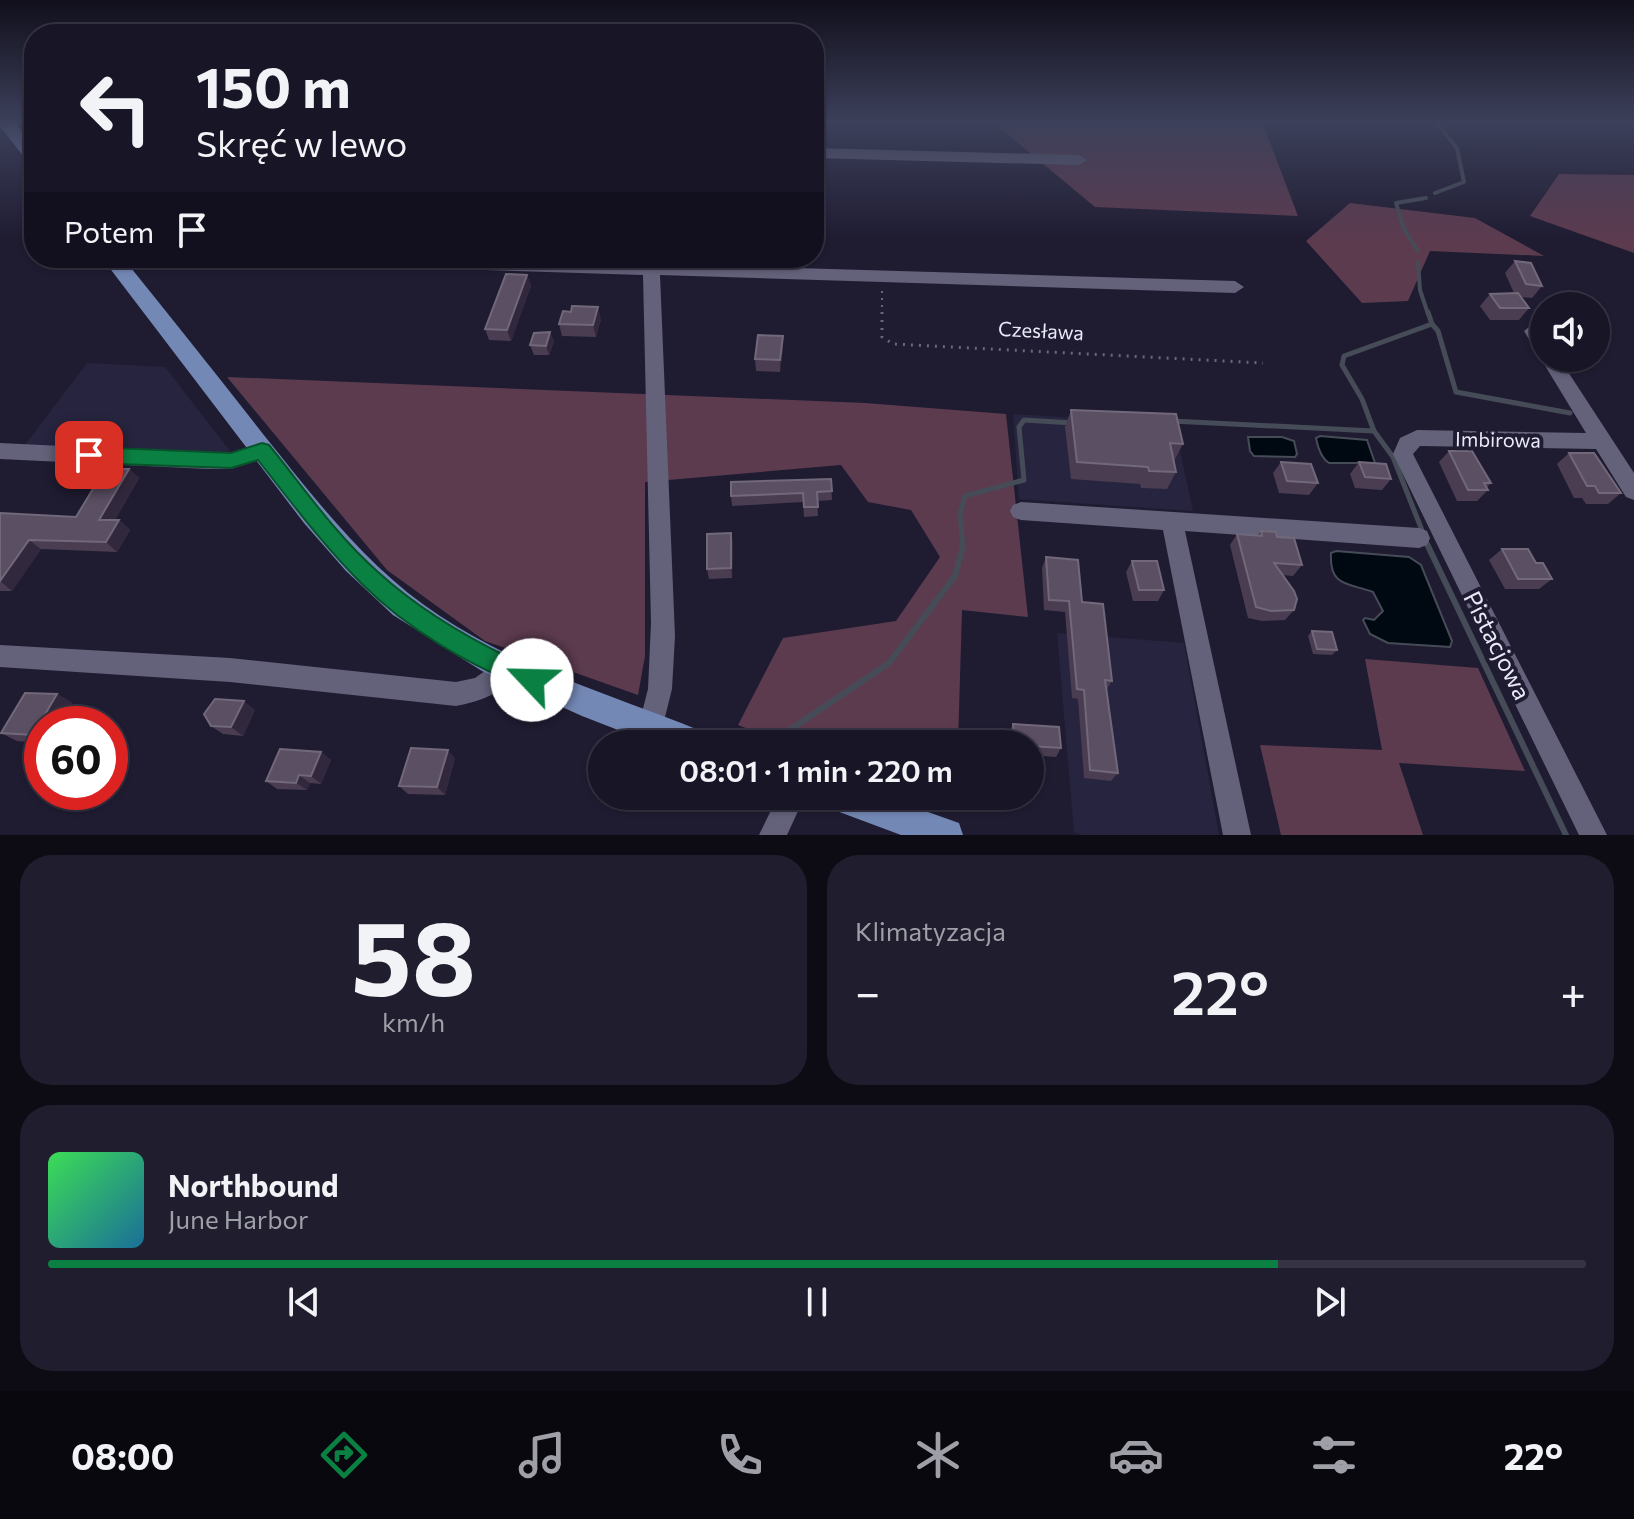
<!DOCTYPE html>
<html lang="pl">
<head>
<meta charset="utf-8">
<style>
	body { margin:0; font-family:Commissioner,sans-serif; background:#201e2e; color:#f1f3f6; height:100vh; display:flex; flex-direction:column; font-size:30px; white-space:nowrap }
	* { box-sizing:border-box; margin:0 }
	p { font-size:26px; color:#9e9fa7 }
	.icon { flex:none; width:44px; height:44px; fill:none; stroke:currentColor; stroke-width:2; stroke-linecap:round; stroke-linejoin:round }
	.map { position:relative; height:835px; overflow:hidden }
	.drawer { display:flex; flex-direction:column; gap:20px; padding:20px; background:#0d0c15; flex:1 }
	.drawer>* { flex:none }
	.hud { position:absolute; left:24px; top:24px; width:800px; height:244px; border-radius:32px; box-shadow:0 2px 6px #0004,0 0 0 2px #363443; background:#171526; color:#f1f3f6; overflow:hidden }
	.controls { position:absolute; left:1530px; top:292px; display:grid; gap:16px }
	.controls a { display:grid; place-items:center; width:80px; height:80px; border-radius:50%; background:#171526; box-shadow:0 2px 6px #0004,0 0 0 2px #363443; font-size:40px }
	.speed { position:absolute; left:24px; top:706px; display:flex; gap:16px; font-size:40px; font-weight:700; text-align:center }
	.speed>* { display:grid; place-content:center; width:104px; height:104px; border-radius:50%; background:#171526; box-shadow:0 2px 6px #0004,0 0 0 2px #363443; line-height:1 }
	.speed .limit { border:12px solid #d22; background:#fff; color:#111 }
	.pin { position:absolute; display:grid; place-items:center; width:68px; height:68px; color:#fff; margin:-34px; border-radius:16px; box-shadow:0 4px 12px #0006 }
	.me { position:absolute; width:88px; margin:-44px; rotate:294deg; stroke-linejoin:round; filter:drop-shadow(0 0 6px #0008) }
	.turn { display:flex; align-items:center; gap:28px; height:168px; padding:0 40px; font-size:36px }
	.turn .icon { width:104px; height:104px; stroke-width:2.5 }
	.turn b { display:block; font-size:56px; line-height:68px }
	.then { display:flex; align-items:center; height:76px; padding:0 40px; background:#0003; gap:16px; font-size:30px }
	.big { font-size:60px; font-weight:600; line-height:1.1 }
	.drawer .tile { flex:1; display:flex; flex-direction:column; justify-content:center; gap:12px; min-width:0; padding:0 28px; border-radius:32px; background:#201e2e }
	.drawer .dial { align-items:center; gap:0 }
	.dial b { font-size:104px; line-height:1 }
	.song { display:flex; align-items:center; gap:24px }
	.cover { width:96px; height:96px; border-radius:12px; background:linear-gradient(135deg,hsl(130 70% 55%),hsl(200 70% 35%)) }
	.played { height:8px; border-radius:4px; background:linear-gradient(90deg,#0b8043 80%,#363443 80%) }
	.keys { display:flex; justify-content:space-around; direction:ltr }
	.heat { display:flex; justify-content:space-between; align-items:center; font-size:44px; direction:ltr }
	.drawer .tiles { flex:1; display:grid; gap:20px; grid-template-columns:1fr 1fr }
	.tile:last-child { grid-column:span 2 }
	.trip { position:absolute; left:588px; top:730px; width:456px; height:80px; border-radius:40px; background:#171526; box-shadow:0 2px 6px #0004,0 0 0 2px #363443; font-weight:600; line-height:80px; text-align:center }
	.dock { display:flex; height:128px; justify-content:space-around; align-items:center; background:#09080f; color:#9e9fa7 }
	.dock .icon { width:56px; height:56px }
	.dock .on { color:#0b8043 }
	.dock b { font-size:36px; color:#f1f3f6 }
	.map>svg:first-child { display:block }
	.built { fill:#27243f }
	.green { fill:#5c3b4f }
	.water { fill:#000812; stroke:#464c57; stroke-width:2 }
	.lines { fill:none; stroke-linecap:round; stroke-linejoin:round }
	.stream-far2 { stroke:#464c57; stroke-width:4 }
	.stream-far1 { stroke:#464c57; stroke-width:5 }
	.stream { stroke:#464c57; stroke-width:6 }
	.path-far1 { stroke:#69677a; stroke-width:2; stroke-dasharray:2 5; stroke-linecap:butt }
	.path { stroke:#69677a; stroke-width:3; stroke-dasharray:2 6; stroke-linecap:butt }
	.minor { fill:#64627b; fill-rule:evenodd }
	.major { fill:#7488b5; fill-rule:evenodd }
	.wall { fill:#4a3d51 }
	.shaded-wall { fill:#32283d }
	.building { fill:#5b4f63; stroke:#71687a; stroke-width:2 }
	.route { fill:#0b8043; stroke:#07532c; stroke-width:2 }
	.labels { text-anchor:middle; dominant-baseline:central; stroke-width:8; stroke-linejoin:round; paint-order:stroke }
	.street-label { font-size:20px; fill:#e9e9f8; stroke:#1f1c32 }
	.near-street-label { font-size:24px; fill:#e9e9f8; stroke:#1f1c32 }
</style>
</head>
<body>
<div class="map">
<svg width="1634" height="835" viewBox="0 0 1634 835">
	<rect width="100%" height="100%" fill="#1f1c32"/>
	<!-- built -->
	<path class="built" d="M87,363L165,367L233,455L25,445Z
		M1013,414L1174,424L1193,511L1019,499Z
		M1057,633L1184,643L1219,835H1081L1074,832Z"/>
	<!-- green -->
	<path class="green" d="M993,122H1358L1263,124L1298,216L1095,207Z
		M1559,174L1634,175V253L1530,216Z
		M1350,203L1475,218L1544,256L1430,251L1408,301L1362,303L1306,241Z
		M227,377L865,403L1006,414L1028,617L962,610L958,744H786L738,725L783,638L896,621L940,557L911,510L868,502L841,465L645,482V656L638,695L485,641L387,570Z
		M1365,659L1478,668L1525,771L1399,763L1423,835H1281L1260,745L1382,750Z"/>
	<!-- water -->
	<path class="water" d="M1320,436L1367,440L1375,463H1329C1321,458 1318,448 1316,438Z
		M1248,437H1282L1294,441L1297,454L1295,457L1254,456L1250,451Z
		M1336,551L1409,557L1421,565L1452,641L1450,647L1388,643L1370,634L1363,620L1365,618L1374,620L1383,611L1373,592C1350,583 1329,588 1331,553Z"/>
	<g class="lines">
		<!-- stream-far2 -->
		<path class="stream-far2" d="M1435,193L1464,182L1457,148L1436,122
			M1418,251L1404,229L1396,203L1426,198
			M1418,262L1420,290L1428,314"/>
		<!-- stream-far1 -->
		<path class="stream-far1" d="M1428,312L1432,324L1344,356L1342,365L1362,399L1374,431L1393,457L1429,548
			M1432,324L1438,331L1456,392L1570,413
			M1172,421L1374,431
			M963,548L960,514L965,496L1024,480L1019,427L1024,420L1073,423"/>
		<!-- stream -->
		<path class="stream" d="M1428,546L1566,835
			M769,744L889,663L955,576L963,546"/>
		<!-- path-far1 -->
		<path class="path-far1" d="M882,291V314"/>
		<!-- path -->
		<path class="path" d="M882,312V337L893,344L1263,363"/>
		<!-- minor -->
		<path class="minor" d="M814,148L1079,155L1087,160L1079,165L814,158Z
			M413,258L643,263L642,258H660V264L1235,281L1244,287L1235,293L660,275L675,636L672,689L660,737L651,741L642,737L638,728L648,689L651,623L643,275L419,268L413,266L410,262Z
			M1533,324L1540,326L1544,334V358H1559L1634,473V500L1626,497L1596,449L1420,446L1413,454L1607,835H1579L1393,454L1400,438L1417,430L1586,433L1524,331Z
			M0,443L208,453H231L262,443L269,445L272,451L269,457L231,469H208L0,459Z
			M1021,502L1419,528L1427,531L1430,538L1427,545L1419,548L1185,531L1251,835H1223L1163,530L1021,520L1013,517L1010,511L1013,505Z
			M0,645L230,658L456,682L475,678L506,656L515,660L518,668C507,693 481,701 456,706L230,682L0,667Z
			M778,796H805L787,835H759Z"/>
		<!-- major -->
		<path class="major" d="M0,122H15L34,145V163L27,161L0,126Z
			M102,258H123C170,316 217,375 263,434C316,500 368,569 440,616C522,670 616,696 706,733L710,744H654L582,716L482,671L393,615L346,571L304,523Z
			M821,796H883L959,823L963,835H901L826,807Z"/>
	</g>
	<!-- wall -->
	<path class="wall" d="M1515,261L1542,286L1532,298L1521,297L1529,308L1519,320H1490L1480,306L1490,294L1514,293L1505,273Z
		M527,275L531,286L511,341L489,340L485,329Z
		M1569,296L1592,306H1560Z
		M601,319L596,337L562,336L559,324Z
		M550,332L554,342L549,355H534L530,345Z
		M783,348L780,372L756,371L755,359Z
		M1071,410L1183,444L1174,461L1176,472L1167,489L1141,488L1140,484L1071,479L1065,427Z
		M1449,451L1491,483L1487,487L1488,490L1477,501H1457L1439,462Z
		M1569,453L1621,493L1608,504H1586L1582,498H1574L1557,464Z
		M1281,462L1318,483L1309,495L1279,493L1273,473Z
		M1359,462L1391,479L1382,490L1355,488L1350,474Z
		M129,469L139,478L115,520H119L130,530L117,552L41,549L12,591H0V513L76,517Z
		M831,479L832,500L817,501L818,516L804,517L803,502L732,506L731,496Z
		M1261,531L1277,537L1302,565L1293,576L1282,575L1294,610L1285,620L1262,621L1248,618L1230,545L1237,534L1257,536Z
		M731,533L733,544L732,578L709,579L707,569Z
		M1502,549L1536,563L1552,579L1539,589H1505L1489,560Z
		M1046,557L1082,602L1112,681L1107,689L1118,773L1111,781L1084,778L1078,699L1072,698L1065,612L1044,610L1042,568Z
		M1132,561L1164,590L1158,601H1133L1126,572Z
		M1312,631L1337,650L1332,655L1313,654L1308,636Z
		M57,694L72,703L60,724H42V743L17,741L1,733Z
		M255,710L243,736L223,734L211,726Z
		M1013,724L1061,748L1056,757L1030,755V744H1010L1009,733Z
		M321,752L331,760L321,784L310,783L307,790L277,789L266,781Z
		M455,758L445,795L408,794L399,786Z"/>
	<!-- shaded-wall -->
	<path class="shaded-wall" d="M527,275L531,286L511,341L507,330Z
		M598,307L601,319L596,337L593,325Z
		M550,332L554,342L549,355L546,346Z
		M783,336V348L780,372V360Z
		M129,469L139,478L110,529L99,520Z
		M119,520L130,530L117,552L106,542Z
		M731,533L733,544L732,578L731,568Z
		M29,540L41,549L12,591L0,581Z
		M57,694L72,703L60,724H42V739L33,735Z
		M244,701L255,710L243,736L231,727Z
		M448,750L455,758L445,795L437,787Z
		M321,752L331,760L321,784L311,776Z
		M299,775L310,783L307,790L296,783Z"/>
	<!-- building -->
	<path class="building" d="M1515,261L1531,263L1542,286L1526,284Z
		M506,274L527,275L507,330L485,329Z
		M1518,293L1529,308H1500L1490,294Z
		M1569,296L1587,297L1592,306H1575Z
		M572,306L598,307L593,325L559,324L563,311L571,312Z
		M550,332L546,346L530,345L534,333Z
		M758,335L783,336L780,360L755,359Z
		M1071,410L1176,414L1183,444L1170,443L1176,472L1149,471L1148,467L1077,462Z
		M1449,451H1472L1491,483H1484L1488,490H1468Z
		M1569,453H1594L1621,493H1599L1595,486H1587Z
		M1281,462L1311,464L1318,483L1287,481Z
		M1359,462L1386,464L1391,479L1365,477Z
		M105,469H129L99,520H119L106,542L29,540L0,581V513L76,517Z
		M831,479L832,491L817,492L818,507H804L803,493L731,496V482Z
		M1261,531L1276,532L1277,537L1294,538L1302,565L1274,563L1294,591L1297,599L1294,610L1271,611L1256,607L1237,534L1262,536Z
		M731,533V568L707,569V534Z
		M1502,549H1528L1536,563H1543L1552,579H1518Z
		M1046,557L1078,560L1082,602L1103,604L1112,681L1105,680L1118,773L1090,770L1084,690L1077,689L1069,601L1049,600Z
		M1132,561H1157L1164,590H1139Z
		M1312,631L1332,632L1337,650L1317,649Z
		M25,693L57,694L33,735L1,733Z
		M215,699L244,701L231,727L211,726L204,714Z
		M1013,724L1059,727L1061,748L1030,746V744H1015Z
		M411,748L448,750L437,787L399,786Z
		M280,749L321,752L311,776L299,775L296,783L266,781Z"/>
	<!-- sky -->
	<linearGradient id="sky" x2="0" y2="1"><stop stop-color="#110f1c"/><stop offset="0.51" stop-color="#3c405a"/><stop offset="1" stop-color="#3c405a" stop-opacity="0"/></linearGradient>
	<rect width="1634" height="239" fill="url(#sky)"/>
	<!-- route -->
	<path class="route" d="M262,443L269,445C304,488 336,535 378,572C425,615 481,646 540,672L543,680L540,687L532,690C470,666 408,630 361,583C323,545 291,502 258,460L231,468L89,463L83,460L80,455L83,450L89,447L231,453Z"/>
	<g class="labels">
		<!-- street labels -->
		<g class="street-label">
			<text transform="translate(1041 330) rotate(3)">Czesława</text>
			<text transform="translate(1498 439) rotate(1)">Imbirowa</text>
		</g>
		<!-- near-street labels -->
		<g class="near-street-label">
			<text transform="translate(1498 645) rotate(63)">Pistacjowa</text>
		</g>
	</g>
</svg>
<div class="controls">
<a><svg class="icon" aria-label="sound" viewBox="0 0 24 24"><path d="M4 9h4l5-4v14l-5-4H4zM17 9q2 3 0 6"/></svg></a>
</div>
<div class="speed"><div class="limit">60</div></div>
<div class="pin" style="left:89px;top:455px;background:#d93025"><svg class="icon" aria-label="arrive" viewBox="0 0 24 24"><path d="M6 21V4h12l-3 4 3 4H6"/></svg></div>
<svg class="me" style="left:532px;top:680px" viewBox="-20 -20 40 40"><circle r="19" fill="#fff"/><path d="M0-13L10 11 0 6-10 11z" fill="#0b8043"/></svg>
<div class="trip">08:01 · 1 min · 220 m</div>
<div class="hud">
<div class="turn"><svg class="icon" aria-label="left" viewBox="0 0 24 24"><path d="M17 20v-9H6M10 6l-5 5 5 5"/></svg><div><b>150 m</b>Skręć w lewo</div></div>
<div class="then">Potem<svg class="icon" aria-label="arrive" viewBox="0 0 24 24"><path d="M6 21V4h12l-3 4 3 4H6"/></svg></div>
</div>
</div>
<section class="drawer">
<div class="tiles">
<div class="tile dial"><b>58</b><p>km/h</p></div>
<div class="tile"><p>Klimatyzacja</p>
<div class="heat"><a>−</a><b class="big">22°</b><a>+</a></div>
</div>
<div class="tile">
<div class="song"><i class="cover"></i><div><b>Northbound</b><p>June Harbor</p></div></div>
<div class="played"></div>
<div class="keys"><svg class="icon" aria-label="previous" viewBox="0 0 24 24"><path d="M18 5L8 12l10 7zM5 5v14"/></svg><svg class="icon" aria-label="pause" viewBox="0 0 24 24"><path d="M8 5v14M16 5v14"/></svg><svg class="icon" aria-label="next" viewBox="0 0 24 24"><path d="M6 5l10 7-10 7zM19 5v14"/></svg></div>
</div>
</div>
</section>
<nav class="dock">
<b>08:00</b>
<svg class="icon on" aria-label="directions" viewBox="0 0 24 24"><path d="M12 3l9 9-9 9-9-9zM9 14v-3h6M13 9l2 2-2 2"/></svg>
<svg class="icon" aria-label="music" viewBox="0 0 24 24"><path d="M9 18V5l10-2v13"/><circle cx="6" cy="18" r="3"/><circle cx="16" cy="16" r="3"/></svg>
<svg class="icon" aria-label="phone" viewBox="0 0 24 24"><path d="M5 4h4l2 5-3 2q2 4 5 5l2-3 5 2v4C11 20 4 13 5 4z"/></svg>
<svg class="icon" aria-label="climate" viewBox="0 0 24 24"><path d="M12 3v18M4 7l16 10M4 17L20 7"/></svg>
<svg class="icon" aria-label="car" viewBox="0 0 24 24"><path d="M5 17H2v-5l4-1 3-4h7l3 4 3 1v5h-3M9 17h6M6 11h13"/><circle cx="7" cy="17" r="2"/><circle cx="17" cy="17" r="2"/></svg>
<svg class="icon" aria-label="filters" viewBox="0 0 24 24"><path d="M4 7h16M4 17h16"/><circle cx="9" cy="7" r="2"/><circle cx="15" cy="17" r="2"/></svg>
<b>22°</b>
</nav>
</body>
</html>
